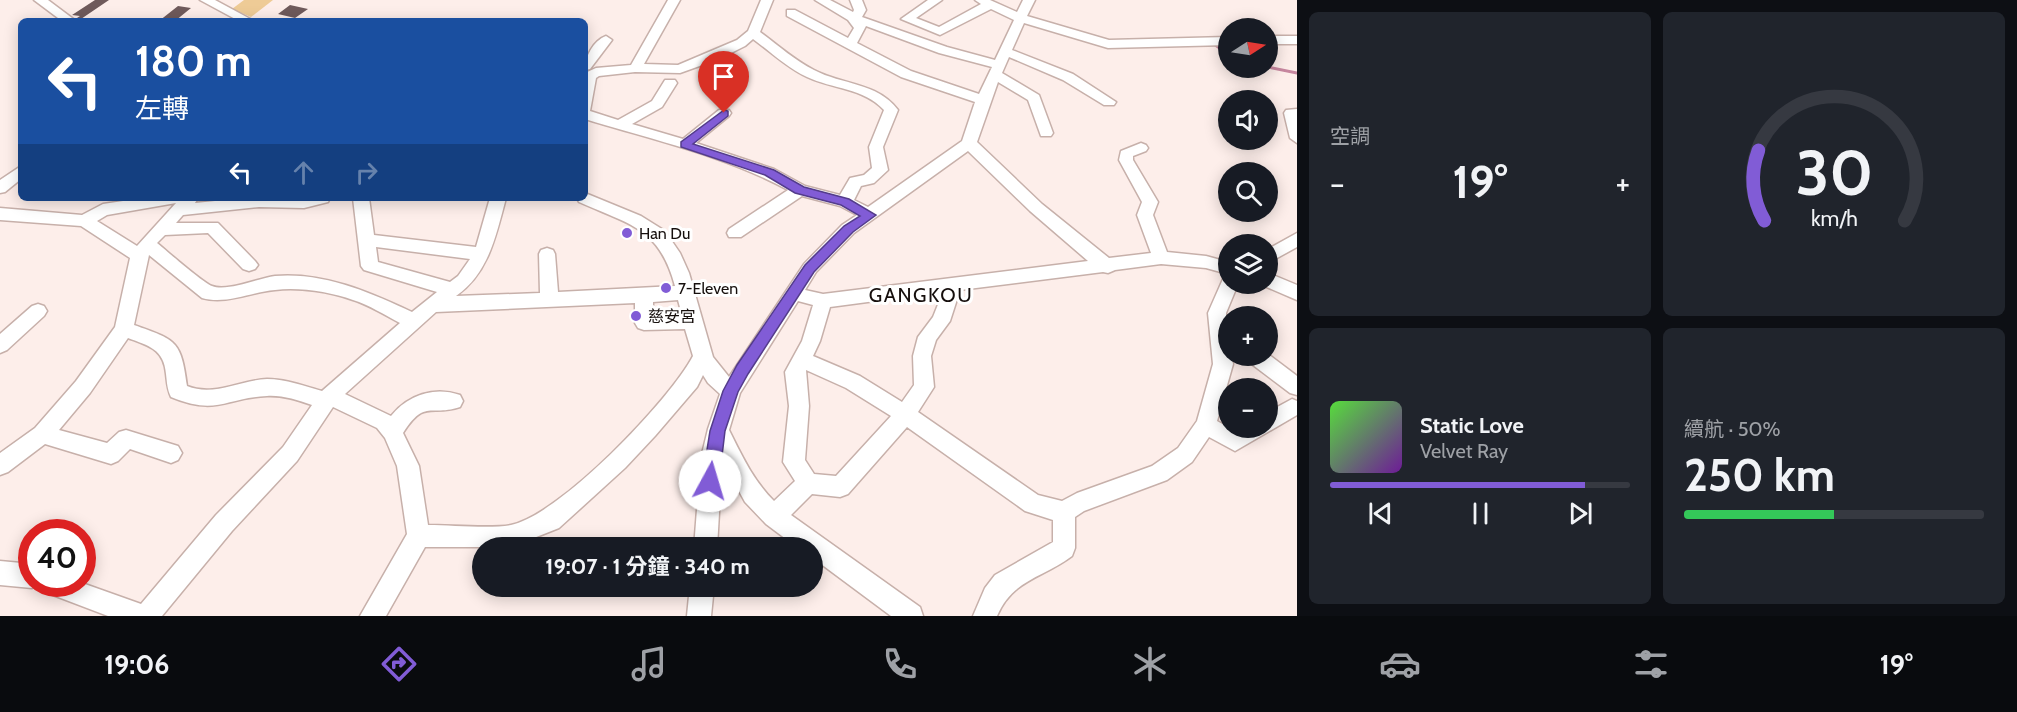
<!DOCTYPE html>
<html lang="zh-TW">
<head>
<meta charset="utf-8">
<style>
	body { margin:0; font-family:Cabin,"Noto Sans TC",sans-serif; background:#20242c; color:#f1f3f6; height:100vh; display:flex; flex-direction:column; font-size:22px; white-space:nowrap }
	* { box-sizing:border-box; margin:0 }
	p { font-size:20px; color:#9ea1a6 }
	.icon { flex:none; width:33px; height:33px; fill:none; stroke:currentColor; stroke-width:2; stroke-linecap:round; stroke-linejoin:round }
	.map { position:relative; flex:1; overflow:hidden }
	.sheet { display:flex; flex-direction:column; gap:12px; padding:12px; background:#0d0f14; width:720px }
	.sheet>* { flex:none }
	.guide { position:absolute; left:18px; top:18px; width:570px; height:183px; border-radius:9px; box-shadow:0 3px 15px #0003; background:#1a4fa0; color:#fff; overflow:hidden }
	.needle { width:39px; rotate:78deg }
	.tools { position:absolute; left:1218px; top:18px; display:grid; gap:12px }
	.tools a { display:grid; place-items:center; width:60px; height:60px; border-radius:50%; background:#171b24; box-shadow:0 3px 15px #0003; font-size:30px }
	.speed { position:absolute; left:18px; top:519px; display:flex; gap:12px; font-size:30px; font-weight:700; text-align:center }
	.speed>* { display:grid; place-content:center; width:78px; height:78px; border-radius:50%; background:#171b24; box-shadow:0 3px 15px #0003; line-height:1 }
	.speed .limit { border:9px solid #d22; background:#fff; color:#111 }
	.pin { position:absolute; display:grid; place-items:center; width:51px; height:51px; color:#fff; margin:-62px -26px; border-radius:50% 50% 50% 0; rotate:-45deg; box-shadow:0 0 6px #0007 }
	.pin .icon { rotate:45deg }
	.me { position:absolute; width:66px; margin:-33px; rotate:6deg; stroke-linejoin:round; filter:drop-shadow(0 0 4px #0008) }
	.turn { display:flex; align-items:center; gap:21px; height:126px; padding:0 18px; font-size:27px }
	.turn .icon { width:78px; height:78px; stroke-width:2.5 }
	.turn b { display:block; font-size:42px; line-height:51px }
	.lanes { display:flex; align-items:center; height:57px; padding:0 18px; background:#0003; justify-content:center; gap:30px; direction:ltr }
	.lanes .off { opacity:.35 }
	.big { font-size:45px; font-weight:700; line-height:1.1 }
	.sheet .card { flex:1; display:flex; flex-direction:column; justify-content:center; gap:9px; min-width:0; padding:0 21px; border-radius:9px; background:#20242c }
	.sheet .dial { align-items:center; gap:0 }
	.dial svg { height:156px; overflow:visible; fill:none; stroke:#363941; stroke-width:7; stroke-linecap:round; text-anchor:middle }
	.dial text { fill:#f1f3f6; stroke:none }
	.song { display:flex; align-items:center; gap:18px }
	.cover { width:72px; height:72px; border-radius:9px; background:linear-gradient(135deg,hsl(110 70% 55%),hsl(280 70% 35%)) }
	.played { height:6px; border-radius:3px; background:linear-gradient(90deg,#815cd6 85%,#363941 85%) }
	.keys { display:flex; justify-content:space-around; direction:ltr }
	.heat { display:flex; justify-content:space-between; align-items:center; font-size:33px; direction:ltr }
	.charge { height:9px; border-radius:4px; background:linear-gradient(90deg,#34c759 50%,#363941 0) }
	.sheet .tiles { flex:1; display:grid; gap:12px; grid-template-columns:repeat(2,1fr) }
	.trip { position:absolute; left:472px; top:537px; width:351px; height:60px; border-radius:30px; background:#171b24; box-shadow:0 3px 15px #0003; font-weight:700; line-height:60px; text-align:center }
	.tab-bar { display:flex; height:96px; justify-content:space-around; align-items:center; background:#090b0e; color:#9ea1a6 }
	.tab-bar .icon { width:42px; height:42px }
	.tab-bar .selected { color:#815cd6 }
	.tab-bar b { font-size:27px; color:#f1f3f6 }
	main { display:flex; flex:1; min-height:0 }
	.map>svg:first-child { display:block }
	.green { fill:#eecb96 }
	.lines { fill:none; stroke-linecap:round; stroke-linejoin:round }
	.stream { stroke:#c7879f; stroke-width:3 }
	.building { fill:#6f5a5b }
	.minor-casing { stroke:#c7b0aa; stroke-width:3 }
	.minor { fill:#fff; fill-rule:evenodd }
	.route { fill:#815cd6; stroke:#543c8b; stroke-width:1.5 }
	.poi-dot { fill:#815cd6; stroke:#fff; stroke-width:2 }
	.labels { text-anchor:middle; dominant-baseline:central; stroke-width:6; stroke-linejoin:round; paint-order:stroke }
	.poi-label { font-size:16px; fill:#160f0d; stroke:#fff; text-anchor:start }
	.quarter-label { font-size:20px; letter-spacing:1.5px; fill:#160f0d; stroke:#fff }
</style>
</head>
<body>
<main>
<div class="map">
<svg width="1297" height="616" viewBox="0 0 1297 616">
	<rect width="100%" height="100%" fill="#fdeeea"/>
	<!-- green -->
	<path class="green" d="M244,0H273L251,17L232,9Z"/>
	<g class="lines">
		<!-- stream -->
		<path class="stream" d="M1214,44L1228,54
			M1268,67L1297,73"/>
	</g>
	<!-- building -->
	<path class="building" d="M95,0H109L81,19L77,18L80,16L72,15Z
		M290,5L308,9L295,18L278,14Z
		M178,6L191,8L175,21H159Z"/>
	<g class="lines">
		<defs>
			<path id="minor" d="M34,0H48L76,21H62Z
				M200,0H215L254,21H239Z
				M668,0H680L644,64L678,65L737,40L748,31L761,0H773L760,32C778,45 794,60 814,70C842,85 877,82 898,110L883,147L888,170L874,183L861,186L854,200L868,207L962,141L975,102L901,77L787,16V10H795L848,38L854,28L848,20L815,0H830L853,12L854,10L850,0H862L866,10L862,17L947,47L995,60L1014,20L991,9L940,35L901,19L928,0H942L916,18L939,27L981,4L975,0H990L1017,12L1023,0H1035L1027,16L1109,40L1228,37V45L1108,48L1024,23L1012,50L1073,74L1116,102L1114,105H1104L1063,80L1009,57L1002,73L1039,95L1053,133L1051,136H1041L1028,100L998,82L977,142L1042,204L1109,258L1151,253L1137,215L1142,202L1119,160L1121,151L1141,143L1146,145L1148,148L1146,151L1133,156V160L1158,202L1153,215L1167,252L1206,256L1228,262V274L1206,268L1161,264L1115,270L1108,273L1103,272L960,290L950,321L936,340L931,356L934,387L918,412L1038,495L1062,501L1077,493L1152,466L1178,448L1197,421L1213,364L1208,313L1223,279L1228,278V284H1238L1226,313L1228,356H1231L1233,364L1217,421L1235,431L1241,428H1268V412L1292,399L1297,401V415L1235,451L1209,437L1192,462L1167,480L1084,511L1075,517V548L1072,556C1043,578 1013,579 997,616H973L985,588L995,575L1053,542V520L1025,511L907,427L848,494L840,497L812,494L791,515L920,607L923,616H891L813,558V548H798L766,524L745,502L722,460L717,548H694L701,458L708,429L720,394L708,383L703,375L697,387L655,436L625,468L559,528L511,547H425L386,616H360L407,534L397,466L385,438L377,428L333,407L297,461L232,531L162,616H108L45,592L41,584L82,583L141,604L216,515L283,447L312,405C297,400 282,395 267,396C224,398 217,416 171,397C167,389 167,382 166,374C164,349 149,346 128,338L90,393L59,430L107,443L119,432L126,430L178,446L182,453L178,460L171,463L130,449L118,461L111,464L45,444L8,472L0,475V453L35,428L76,381L115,327L130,258L81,226L0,220V208L82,215L103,204L143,198H198L195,203L245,198H330L328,202L304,208L259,207L183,215L176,223H218L255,261L258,265L255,269L249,271L243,269L208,233L165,235L157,243C167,251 203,283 212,286C227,292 259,278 275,276C324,272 369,292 412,312L437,292L364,270L361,266L353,198H369L374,235L476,247L490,198H506C496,235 489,273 456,296L540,293L539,254L541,250L547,248L553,250L555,254L558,292L675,286C659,227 630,225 579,202L577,198H585V193L641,216L665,231L680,253L689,273L713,357L729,377L804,264L842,225L857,215L840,206L802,196L741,237H729L727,233L729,229L788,190C726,156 653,140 585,119V73L596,68L631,65ZM866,26L939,53L992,67L979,94L911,71L857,43ZM753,39C771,52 787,68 807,77C832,89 864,88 884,110L869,147L872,168L864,175L850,178L840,195L805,186L774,169L696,143L729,116L731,113L729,110H719L683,139L632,124L662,107L677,83L675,80H665L652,101L618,120L590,111L596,78L599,76L635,72L680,73L719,59L745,46ZM968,151L1030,211L1088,261L823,294L805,290L816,272L854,233ZM176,203L137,246L97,221L107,215ZM376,247L470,259L458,276L450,282L378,262ZM149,255L202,298C226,305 251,292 275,290C300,287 330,292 353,300C369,305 385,315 400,323L322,391C304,386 286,379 267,379C240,380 214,397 187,386C181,340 176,340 134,325ZM943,292L933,317L918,337L913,356L914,385L902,402L860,376L813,356L820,341L830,307ZM678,300L682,315L653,316V302ZM798,301L813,305L802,341L785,372L789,406L783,462L795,481L774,501C753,480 742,456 729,430L740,393ZM635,303V323L638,328L644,330L685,329L693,356C670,400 560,515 511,525C491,529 451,525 428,525L419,466L403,433C425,398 431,417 460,407L463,401L460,395C434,386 408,395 391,416L345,394L436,312ZM806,370L846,388L891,416L836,476L814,474L805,460L809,406Z
				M606,36L612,40L590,69L585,70C585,57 593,41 606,36Z
				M1268,36H1297V44H1268Z
				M1297,109V143L1290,138L1284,113L1286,110Z
				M21,166V179L5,192L0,193V180Z
				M1297,233V247L1268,263V249Z
				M1268,273L1297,285V300L1262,285L1268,284Z
				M38,304L44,306L47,311L44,316L7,350L0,353V334L32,306Z
				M1268,354L1297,376V395L1290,393L1249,362L1247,356Z
				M0,561L32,564V584H40L32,588L0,585Z
				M690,586H714L711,616H687Z"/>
		</defs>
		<!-- minor casing -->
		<use href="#minor" class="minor-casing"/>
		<!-- minor -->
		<use href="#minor" class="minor"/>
	</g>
	<!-- route -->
	<path class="route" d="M724,110L728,111V116L693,144L774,170L804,187L849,199L876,215L853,232L814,272L748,374L738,392L725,431L719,481L716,486L710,488L705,486L702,481L710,431L723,391L737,365L805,265L844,226L860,216L841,205L795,193L765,175L681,147V142Z"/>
	<!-- markers -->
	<g class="poi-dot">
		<circle cx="627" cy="233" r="6"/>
		<circle cx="666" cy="288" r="6"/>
		<circle cx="636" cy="316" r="6"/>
	</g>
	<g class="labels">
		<!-- poi labels -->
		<g class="poi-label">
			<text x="639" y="233">Han Du</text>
			<text x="678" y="288">7-Eleven</text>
			<text x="648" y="316">慈安宮</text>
		</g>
		<!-- quarter labels -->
		<g class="quarter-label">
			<text x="921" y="295">GANGKOU</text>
		</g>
	</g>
</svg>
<div class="tools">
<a><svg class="needle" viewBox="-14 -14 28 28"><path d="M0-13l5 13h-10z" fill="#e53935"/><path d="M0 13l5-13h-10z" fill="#9ea1a6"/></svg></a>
<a><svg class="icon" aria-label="sound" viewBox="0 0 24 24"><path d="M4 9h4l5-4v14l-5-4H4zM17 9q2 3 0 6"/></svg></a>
<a><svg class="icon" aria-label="search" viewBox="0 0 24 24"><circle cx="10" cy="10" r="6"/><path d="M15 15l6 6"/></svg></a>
<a><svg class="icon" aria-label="layers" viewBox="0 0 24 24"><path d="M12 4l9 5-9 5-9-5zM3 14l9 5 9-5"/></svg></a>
<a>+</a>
<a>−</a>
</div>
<div class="speed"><div class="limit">40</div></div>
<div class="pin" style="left:724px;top:113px;background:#d93025"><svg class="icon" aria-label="arrive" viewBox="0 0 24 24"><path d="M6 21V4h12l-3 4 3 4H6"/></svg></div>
<svg class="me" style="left:710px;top:481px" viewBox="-20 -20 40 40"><circle r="19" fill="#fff"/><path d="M0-13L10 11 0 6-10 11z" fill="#815cd6"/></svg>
<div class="trip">19:07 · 1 分鐘 · 340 m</div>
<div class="guide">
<div class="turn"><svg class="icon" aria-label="left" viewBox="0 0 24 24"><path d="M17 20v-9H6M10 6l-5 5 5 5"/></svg><div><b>180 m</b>左轉</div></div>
<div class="lanes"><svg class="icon" aria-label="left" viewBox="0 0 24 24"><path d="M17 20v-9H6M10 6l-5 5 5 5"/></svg><svg class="icon off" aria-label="ahead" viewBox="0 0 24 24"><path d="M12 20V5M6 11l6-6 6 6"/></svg><svg class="icon off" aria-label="right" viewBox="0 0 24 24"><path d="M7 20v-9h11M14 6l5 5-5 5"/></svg></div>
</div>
</div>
<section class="sheet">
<div class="tiles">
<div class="card"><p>空調</p>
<div class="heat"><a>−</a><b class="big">19°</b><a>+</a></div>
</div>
<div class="card dial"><svg viewBox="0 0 100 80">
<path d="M14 69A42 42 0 1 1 86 69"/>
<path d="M14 69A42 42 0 0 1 11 33" stroke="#815cd6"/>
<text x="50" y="56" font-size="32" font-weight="700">30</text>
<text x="50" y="72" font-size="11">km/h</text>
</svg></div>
<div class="card">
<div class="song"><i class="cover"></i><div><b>Static Love</b><p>Velvet Ray</p></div></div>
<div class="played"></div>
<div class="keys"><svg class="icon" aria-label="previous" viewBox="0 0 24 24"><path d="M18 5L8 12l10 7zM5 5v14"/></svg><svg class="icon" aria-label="pause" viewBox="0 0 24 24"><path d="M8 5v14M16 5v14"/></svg><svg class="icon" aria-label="next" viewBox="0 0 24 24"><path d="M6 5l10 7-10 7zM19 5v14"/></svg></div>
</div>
<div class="card"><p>續航 · 50%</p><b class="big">250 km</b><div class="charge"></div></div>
</div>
</section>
</main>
<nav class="tab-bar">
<b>19:06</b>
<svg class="icon selected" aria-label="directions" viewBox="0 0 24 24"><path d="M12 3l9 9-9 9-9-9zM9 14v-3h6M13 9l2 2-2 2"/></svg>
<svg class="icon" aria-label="music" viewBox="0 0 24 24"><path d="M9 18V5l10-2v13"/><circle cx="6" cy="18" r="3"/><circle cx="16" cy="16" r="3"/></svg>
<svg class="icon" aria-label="phone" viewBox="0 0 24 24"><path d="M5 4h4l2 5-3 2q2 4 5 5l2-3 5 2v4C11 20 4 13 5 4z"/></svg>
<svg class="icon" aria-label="climate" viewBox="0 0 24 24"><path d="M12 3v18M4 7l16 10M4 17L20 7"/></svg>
<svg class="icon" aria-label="car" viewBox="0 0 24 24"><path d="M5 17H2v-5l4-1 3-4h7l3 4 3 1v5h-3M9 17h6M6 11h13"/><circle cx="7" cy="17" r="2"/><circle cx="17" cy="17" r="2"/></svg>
<svg class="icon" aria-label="filters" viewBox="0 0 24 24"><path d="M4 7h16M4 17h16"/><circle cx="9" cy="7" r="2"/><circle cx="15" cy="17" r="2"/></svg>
<b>19°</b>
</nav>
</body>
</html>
